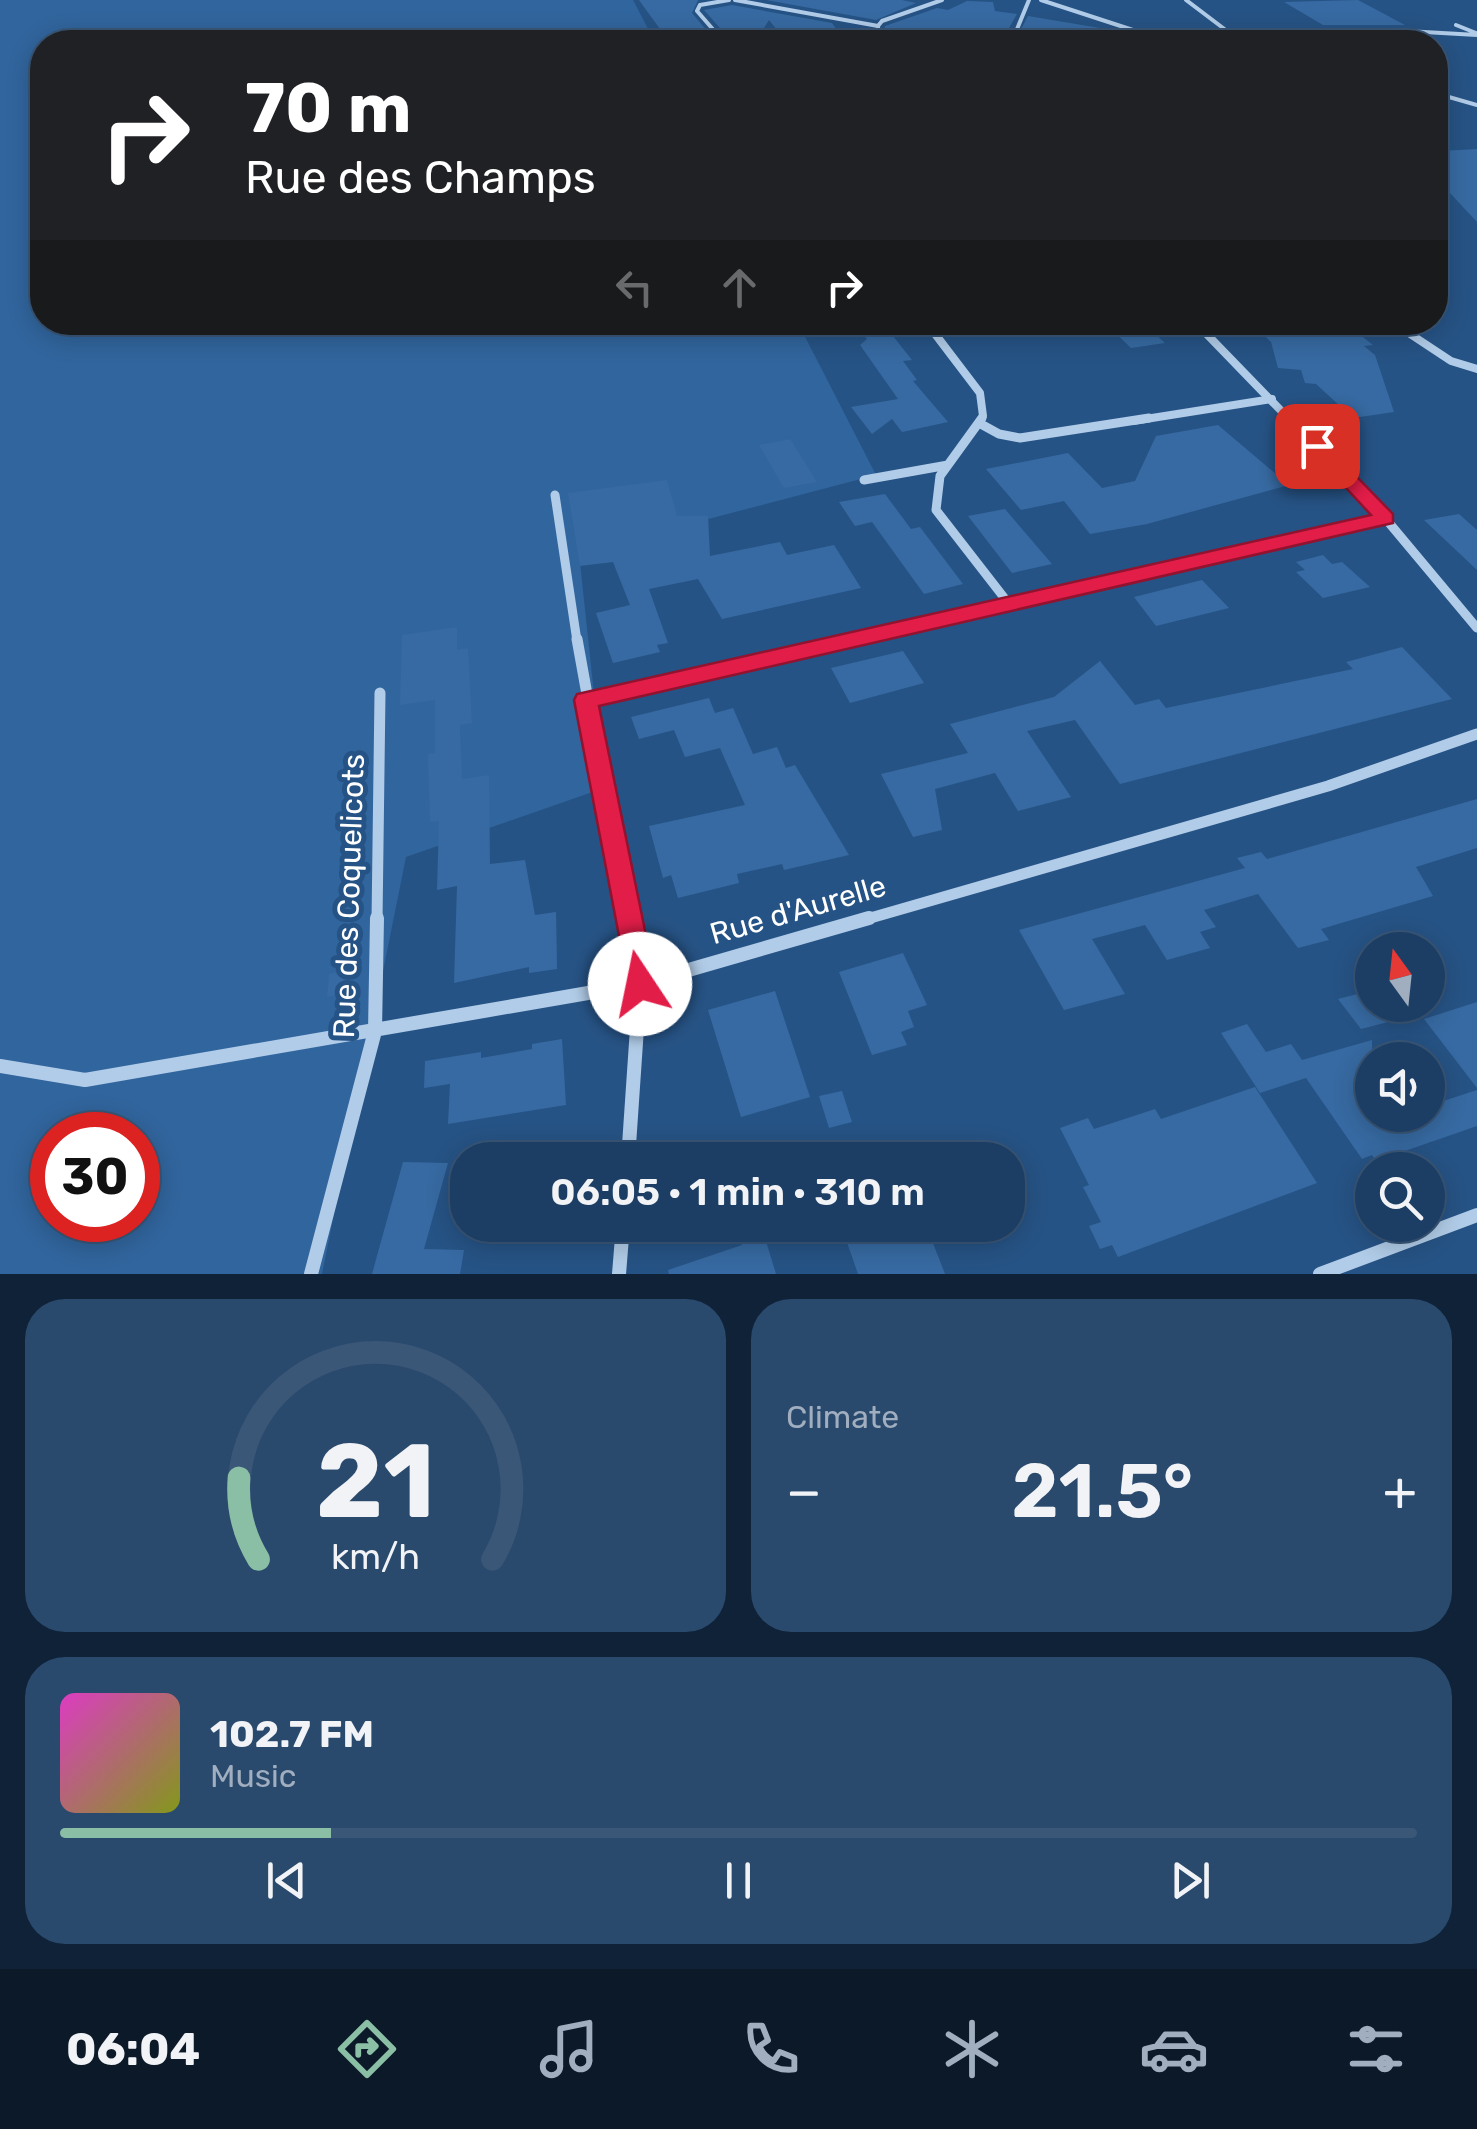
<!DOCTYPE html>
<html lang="en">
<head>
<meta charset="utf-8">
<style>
	body { margin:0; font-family:Rubik,sans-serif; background:#29496d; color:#f1f3f6; height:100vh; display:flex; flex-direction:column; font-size:38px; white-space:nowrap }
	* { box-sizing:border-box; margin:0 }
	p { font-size:32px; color:#a0aebf }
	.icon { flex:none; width:55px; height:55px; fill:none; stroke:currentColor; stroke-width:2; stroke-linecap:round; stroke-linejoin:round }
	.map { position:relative; height:1274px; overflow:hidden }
	.side { display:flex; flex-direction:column; gap:25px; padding:25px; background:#0f2237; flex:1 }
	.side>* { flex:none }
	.banner { position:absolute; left:30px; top:30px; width:1418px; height:305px; border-radius:40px; box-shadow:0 5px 25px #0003,0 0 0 2px #3a5778; background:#202124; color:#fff; overflow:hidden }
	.needle { width:65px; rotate:345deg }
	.fabs { position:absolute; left:1355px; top:932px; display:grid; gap:20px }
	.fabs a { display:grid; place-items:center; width:90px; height:90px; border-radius:50%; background:#1c3e64; box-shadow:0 5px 25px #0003,0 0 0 2px #3a5778; font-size:50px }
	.speed { position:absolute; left:30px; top:1112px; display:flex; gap:20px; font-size:50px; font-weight:700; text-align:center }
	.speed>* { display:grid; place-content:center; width:130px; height:130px; border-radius:50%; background:#1c3e64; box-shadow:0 5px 25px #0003,0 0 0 2px #3a5778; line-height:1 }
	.speed .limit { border:15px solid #d22; background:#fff; color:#111 }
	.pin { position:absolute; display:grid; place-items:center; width:85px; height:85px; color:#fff; margin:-42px; border-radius:20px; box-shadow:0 5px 15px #0006 }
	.me { position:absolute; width:110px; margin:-55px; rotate:349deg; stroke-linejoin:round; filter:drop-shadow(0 0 8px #0008) }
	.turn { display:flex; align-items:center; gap:35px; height:210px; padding:0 50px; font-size:45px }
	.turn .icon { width:130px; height:130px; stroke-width:2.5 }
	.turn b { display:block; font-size:70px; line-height:85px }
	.lanes { display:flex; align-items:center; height:95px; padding:0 50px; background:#0003; justify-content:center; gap:50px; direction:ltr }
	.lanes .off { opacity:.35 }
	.big { font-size:75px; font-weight:600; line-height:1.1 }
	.side .tile { flex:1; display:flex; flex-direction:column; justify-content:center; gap:15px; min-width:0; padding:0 35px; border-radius:40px; background:#29496d }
	.side .dial { align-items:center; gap:0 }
	.dial svg { height:260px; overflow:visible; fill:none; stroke:#3a5778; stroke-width:7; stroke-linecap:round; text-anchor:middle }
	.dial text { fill:#f1f3f6; stroke:none }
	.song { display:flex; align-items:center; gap:30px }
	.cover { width:120px; height:120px; border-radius:15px; background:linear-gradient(135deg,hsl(310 70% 55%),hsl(70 70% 35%)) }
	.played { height:10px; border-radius:5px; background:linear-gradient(90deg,#8abfa5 20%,#3a5778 20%) }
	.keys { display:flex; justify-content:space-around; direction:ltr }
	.heat { display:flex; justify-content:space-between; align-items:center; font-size:55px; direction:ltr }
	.side .tiles { flex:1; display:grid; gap:25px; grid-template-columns:1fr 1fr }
	.tile:last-child { grid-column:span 2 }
	.trip { position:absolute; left:450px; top:1142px; width:575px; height:100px; border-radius:40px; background:#1c3e64; box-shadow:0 5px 25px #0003,0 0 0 2px #3a5778; font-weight:600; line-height:100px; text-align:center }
	.tab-bar { display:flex; height:160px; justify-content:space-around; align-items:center; background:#0b1928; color:#a0aebf }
	.tab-bar .icon { width:70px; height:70px }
	.tab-bar .active { color:#8abfa5 }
	.tab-bar b { font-size:45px; color:#f1f3f6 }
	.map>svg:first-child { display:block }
	.green { fill:#31659d; fill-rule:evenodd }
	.building { fill:#376aa2 }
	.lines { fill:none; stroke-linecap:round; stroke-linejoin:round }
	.minor-far5 { stroke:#b1cce8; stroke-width:4 }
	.minor-far4 { stroke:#b1cce8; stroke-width:5 }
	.minor-far3 { stroke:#b1cce8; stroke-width:8 }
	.minor-far2 { stroke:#b1cce8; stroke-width:9 }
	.minor-far1 { stroke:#b1cce8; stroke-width:11 }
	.minor { stroke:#b1cce8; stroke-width:14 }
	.route { fill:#e11d48; stroke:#92132f; stroke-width:2.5 }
	.labels { text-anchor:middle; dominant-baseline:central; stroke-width:10; stroke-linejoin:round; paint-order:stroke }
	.near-street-label { font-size:30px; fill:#fff; stroke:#265385 }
</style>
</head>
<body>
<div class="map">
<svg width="1477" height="1274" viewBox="0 0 1477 1274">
	<rect width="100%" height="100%" fill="#265385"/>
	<!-- green -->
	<path class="green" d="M0,0H633L655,42H42V322L798,323L876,475L579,553L604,788L406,857L322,1274H0ZM52,1135H138V1220H52Z"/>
	<!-- building -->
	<path class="building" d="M639,0H698L692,13L713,38L665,36Z
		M766,0H902L916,3L876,20Z
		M1358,0L1405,25H1323L1284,2Z
		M967,1L993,2L995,11L1017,14L1001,42H903L897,34L884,31L885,26L937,8L948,10Z
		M732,5L832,23L844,40L787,42L769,20L759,36H752L749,40L727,36L704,10Z
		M1028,16L1106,29L1105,42H1014Z
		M1477,149V222L1449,192L1435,182L1440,151Z
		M854,322H882L912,360L903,361L917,380L913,381L948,422L902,432L892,419L872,434L851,407L898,399L860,345L867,339Z
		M1104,322H1142L1165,343L1131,348Z
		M1250,322H1344L1373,345L1364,346L1375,355L1394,412L1353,418L1316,384L1305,383L1301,370L1278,368L1271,342Z
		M1218,425L1289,485L1147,524L1090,534L1064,501L1021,510L986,469L1068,453L1102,488L1135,481L1156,436Z
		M790,439L817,482L784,488L759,445Z
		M667,480L677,516H708L710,556L780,542L787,555L834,545L861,588L722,619L698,579L649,589L668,643L657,645L660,652L613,663L596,613L630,605L613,562L580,566L568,493Z
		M885,494L911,529L920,527L963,584L924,594L872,522L855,526L839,502Z
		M1005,509L1022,529L1052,564L1012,573L968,516Z
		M1459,514L1477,530V570L1424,520Z
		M1323,555L1332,564L1342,562L1370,587L1323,598L1296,572L1305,570L1296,562Z
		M1202,580L1229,608L1156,626L1134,597Z
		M457,627V650L468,648L472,723L460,725L462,779L489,775L490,864L525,860L535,915L556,912L557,969L529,973V967L454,983L457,886L437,890L439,821L430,822L428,754L435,753V700L400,705L402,635Z
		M1402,647L1452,699L1120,784L1075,720L1027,731L1071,797L1018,811L995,773L935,789L942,830L913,837L881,774L968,753L950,724L1054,697L1100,661L1135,705L1159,699L1166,708L1353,669L1346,662Z
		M903,651L924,683L850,703L831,668Z
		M709,698L715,713L733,708L753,754L777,747L786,768L795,765L849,855L784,870L782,864L737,874L739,883L678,898L671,875L663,878L649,826L745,805L720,748L685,757L674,730L639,739L631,717Z
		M1477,799V848L1416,867L1433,896L1321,929L1329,940L1298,948L1258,894L1204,910L1216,927L1200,932L1210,948L1167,960L1145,925L1092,939L1125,994L1064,1010L1019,930L1245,868L1237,858L1261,852L1267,859Z
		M903,953L927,1005L908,1011L914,1027L901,1032L907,1045L872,1055L839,972Z
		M351,969L350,992L327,997L329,974Z
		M775,991L810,1097L741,1117L708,1010Z
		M1365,992L1388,1022L1361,1029L1338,999Z
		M1477,1002V1088L1424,1019Z
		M1247,1024L1266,1052L1291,1044L1302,1060L1372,1040V1115H1428V1106L1477,1090V1126L1376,1161L1372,1155L1362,1159L1306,1078L1260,1093L1221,1033Z
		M562,1039L566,1105L448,1124L450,1084L424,1088L425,1061L481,1052V1058L532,1049V1044Z
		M1255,1087L1317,1183L1118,1257L1112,1245L1100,1249L1089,1226L1101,1222L1083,1187L1089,1185L1060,1128L1088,1118L1094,1129L1155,1109L1161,1119Z
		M842,1091L852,1122L829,1128L819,1096Z
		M403,1162L448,1163L424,1249L464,1250L460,1274H372Z
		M736,1225H761L776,1274H669L668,1270L742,1245Z
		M841,1225H926L945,1274H858Z"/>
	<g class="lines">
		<!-- minor-far5 -->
		<path class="minor-far5" d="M729,0L700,5L697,11L724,42H743
			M735,0L878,26L879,42
			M1041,0L1139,32
			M1186,0L1227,31
			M1456,25L1476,33
			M878,26L882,21L942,0
			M1149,30L1161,34L1139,32Z
			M1157,31L1389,30L1477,35
			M1007,42L1015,34L1029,0
			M1435,93L1477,105"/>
		<!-- minor-far4 -->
		<path class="minor-far4" d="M1435,154V161"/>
		<!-- minor-far3 -->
		<path class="minor-far3" d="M926,322L980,393L983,416L980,421
			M1195,322L1291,421
			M1392,322L1451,361L1477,369
			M1133,421L1272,399"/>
		<!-- minor-far2 -->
		<path class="minor-far2" d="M982,418L940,476L936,510L1009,604
			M1288,418L1385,518L1477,628
			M979,423L999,434L1020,438L1149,418
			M864,480L948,465
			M555,495L577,641
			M845,641L1385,518"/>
		<!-- minor-far1 -->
		<path class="minor-far1" d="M577,639L628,921
			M586,700L856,639
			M377,921L380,693
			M860,921L1328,786L1477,734"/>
		<!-- minor -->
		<path class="minor" d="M627,918L640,984L628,1160
			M0,1066L85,1080L640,984L869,918
			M311,1274L375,1031L377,918
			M619,1274L623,1225
			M1320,1274L1477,1215"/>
	</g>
	<!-- route -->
	<path class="route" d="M1317,441L1324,443L1393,514V523L599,706L656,984L651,994L640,998L630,994L574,700L577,694L1371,515L1311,450L1308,446Z"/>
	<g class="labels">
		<!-- near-street labels -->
		<g class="near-street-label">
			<text transform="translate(349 896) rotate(-88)">Rue des Coquelicots</text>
			<text transform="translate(798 910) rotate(-16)">Rue d'Aurelle</text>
		</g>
	</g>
</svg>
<div class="fabs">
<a><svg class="needle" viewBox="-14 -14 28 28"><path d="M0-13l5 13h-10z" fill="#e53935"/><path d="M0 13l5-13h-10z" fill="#a0aebf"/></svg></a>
<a><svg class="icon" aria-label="sound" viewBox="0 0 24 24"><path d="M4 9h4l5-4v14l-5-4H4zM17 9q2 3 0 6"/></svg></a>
<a><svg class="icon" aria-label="search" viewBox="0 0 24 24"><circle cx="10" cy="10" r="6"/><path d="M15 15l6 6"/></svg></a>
</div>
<div class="speed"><div class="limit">30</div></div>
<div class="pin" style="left:1317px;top:446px;background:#d93025"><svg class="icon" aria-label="arrive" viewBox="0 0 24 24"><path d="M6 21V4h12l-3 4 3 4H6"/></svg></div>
<svg class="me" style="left:640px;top:984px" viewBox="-20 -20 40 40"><circle r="19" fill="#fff"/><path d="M0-13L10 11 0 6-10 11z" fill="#e11d48"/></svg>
<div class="trip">06:05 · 1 min · 310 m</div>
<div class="banner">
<div class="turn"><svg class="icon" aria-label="right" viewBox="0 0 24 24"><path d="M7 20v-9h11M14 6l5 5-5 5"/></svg><div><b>70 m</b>Rue des Champs</div></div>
<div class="lanes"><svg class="icon off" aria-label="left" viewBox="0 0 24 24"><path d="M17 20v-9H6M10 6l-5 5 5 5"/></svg><svg class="icon off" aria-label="ahead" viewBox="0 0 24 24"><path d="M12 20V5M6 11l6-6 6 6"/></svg><svg class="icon" aria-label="right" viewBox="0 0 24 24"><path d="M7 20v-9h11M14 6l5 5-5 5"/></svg></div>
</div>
</div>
<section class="side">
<div class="tiles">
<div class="tile dial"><svg viewBox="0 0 100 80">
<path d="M14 69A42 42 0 1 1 86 69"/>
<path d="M14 69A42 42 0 0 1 8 44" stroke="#8abfa5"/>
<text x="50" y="56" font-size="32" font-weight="700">21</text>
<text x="50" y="72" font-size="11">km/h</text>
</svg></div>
<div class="tile"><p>Climate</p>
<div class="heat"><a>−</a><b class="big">21.5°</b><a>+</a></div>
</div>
<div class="tile">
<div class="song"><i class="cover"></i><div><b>102.7 FM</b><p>Music</p></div></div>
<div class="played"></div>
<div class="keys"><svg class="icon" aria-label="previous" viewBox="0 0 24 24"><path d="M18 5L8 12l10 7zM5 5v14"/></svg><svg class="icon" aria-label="pause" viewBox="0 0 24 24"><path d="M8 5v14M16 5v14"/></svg><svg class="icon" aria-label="next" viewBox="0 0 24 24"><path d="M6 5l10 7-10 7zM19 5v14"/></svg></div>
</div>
</div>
</section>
<nav class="tab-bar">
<b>06:04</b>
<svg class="icon active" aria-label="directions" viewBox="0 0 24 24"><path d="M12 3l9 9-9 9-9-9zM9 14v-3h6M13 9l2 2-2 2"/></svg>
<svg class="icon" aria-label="music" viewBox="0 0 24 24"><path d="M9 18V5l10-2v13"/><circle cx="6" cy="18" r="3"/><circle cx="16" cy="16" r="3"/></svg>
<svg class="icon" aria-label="phone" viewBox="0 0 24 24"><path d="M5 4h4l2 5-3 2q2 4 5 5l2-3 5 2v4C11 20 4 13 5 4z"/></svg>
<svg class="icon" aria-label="climate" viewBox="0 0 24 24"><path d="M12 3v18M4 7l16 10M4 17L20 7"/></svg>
<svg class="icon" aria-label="car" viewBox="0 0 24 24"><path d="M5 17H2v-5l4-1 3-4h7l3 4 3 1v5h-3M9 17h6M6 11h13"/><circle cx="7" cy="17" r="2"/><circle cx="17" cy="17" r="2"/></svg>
<svg class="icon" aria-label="filters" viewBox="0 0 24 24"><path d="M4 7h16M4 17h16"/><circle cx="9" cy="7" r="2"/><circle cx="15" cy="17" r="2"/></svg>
</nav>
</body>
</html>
